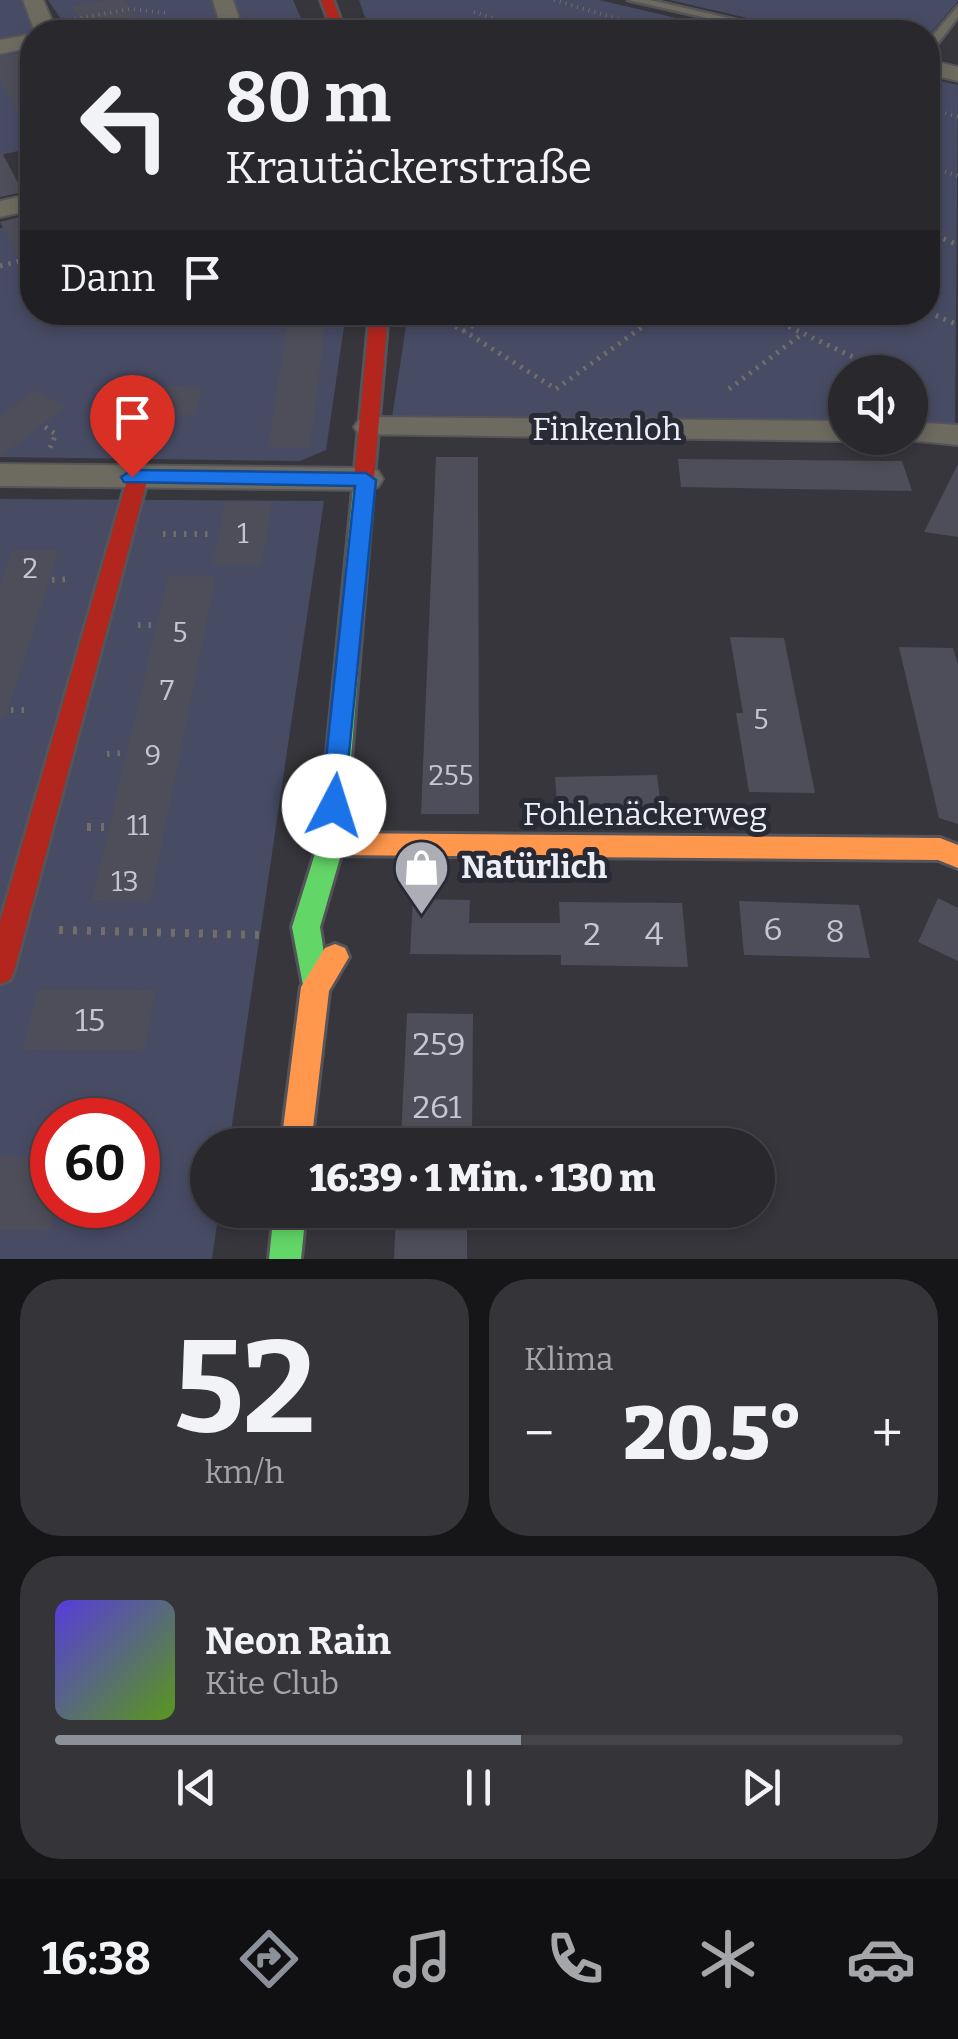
<!DOCTYPE html>
<html lang="de">
<head>
<meta charset="utf-8">
<style>
	body { margin:0; font-family:Bitter,serif; background:#343439; color:#f1f3f6; height:100vh; display:flex; flex-direction:column; font-size:38px; white-space:nowrap }
	* { box-sizing:border-box; margin:0 }
	p { font-size:32px; color:#a5a6aa }
	.icon { flex:none; width:55px; height:55px; fill:none; stroke:currentColor; stroke-width:2; stroke-linecap:round; stroke-linejoin:round }
	.map { position:relative; height:1259px; overflow:hidden }
	.details { display:flex; flex-direction:column; gap:20px; padding:20px; background:#161619; flex:1 }
	.details>* { flex:none }
	.guide { position:absolute; left:20px; top:20px; width:920px; height:305px; border-radius:40px; box-shadow:0 5px 15px #0003,0 0 0 2px #444449; background:#28282d; color:#f1f3f6; overflow:hidden }
	.buttons { position:absolute; left:828px; top:355px; display:grid; gap:20px }
	.buttons a { display:grid; place-items:center; width:100px; height:100px; border-radius:50%; background:#28282d; box-shadow:0 5px 15px #0003,0 0 0 2px #444449; font-size:50px }
	.speed { position:absolute; left:30px; top:1098px; display:flex; gap:20px; font-size:50px; font-weight:700; text-align:center }
	.speed>* { display:grid; place-content:center; width:130px; height:130px; border-radius:50%; background:#28282d; box-shadow:0 5px 15px #0003,0 0 0 2px #444449; line-height:1 }
	.speed .limit { border:15px solid #d22; background:#fff; color:#111 }
	.pin { position:absolute; display:grid; place-items:center; width:85px; height:85px; color:#fff; margin:-102px -42px; border-radius:50% 50% 50% 0; rotate:-45deg; box-shadow:0 0 10px #0007 }
	.pin .icon { rotate:45deg }
	.me { position:absolute; width:110px; margin:-55px; rotate:5deg; stroke-linejoin:round; filter:drop-shadow(0 0 8px #0008) }
	.turn { display:flex; align-items:center; gap:35px; height:210px; padding:0 40px; font-size:45px }
	.turn .icon { width:130px; height:130px; stroke-width:2.5 }
	.turn b { display:block; font-size:70px; line-height:85px }
	.then { display:flex; align-items:center; height:95px; padding:0 40px; background:#0003; gap:20px; font-size:38px }
	.big { font-size:75px; font-weight:800; line-height:1.1 }
	.details .tile { flex:1; display:flex; flex-direction:column; justify-content:center; gap:15px; min-width:0; padding:0 35px; border-radius:40px; background:#343439 }
	.details .dial { align-items:center; gap:0 }
	.dial b { font-size:130px; line-height:1 }
	.song { display:flex; align-items:center; gap:30px }
	.cover { width:120px; height:120px; border-radius:15px; background:linear-gradient(135deg,hsl(250 70% 55%),hsl(90 70% 35%)) }
	.played { height:10px; border-radius:5px; background:linear-gradient(90deg,#8c9099 55%,#444449 55%) }
	.keys { display:flex; justify-content:space-around; direction:ltr }
	.heat { display:flex; justify-content:space-between; align-items:center; font-size:55px; direction:ltr }
	.details .tiles { flex:1; display:grid; gap:20px; grid-template-columns:1fr 1fr }
	.tile:last-child { grid-column:span 2 }
	.trip { position:absolute; left:190px; top:1128px; width:585px; height:100px; border-radius:50px; background:#28282d; box-shadow:0 5px 15px #0003,0 0 0 2px #444449; font-weight:800; line-height:100px; text-align:center }
	.menu { display:flex; height:160px; justify-content:space-around; align-items:center; background:#101012; color:#a5a6aa }
	.menu .icon { width:70px; height:70px }
	.menu .active { color:#8c9099 }
	.menu b { font-size:45px; color:#f1f3f6 }
	.map>svg:first-child { display:block }
	.green { fill:#474b64; fill-rule:evenodd }
	.building { fill:#4d4e59 }
	.lines { fill:none; stroke-linecap:round; stroke-linejoin:round }
	.lane-casing { stroke:#545459; stroke-width:5 }
	.street-casing { stroke:#545459; stroke-width:4 }
	.fast-casing { stroke:#545459; stroke-width:6 }
	.slow-casing { stroke:#545459; stroke-width:6 }
	.jam-casing { stroke:#545459; stroke-width:6 }
	.path-far3 { stroke:#716e69; stroke-width:4; stroke-dasharray:1 5; stroke-linecap:butt }
	.path-far2 { stroke:#716e69; stroke-width:5; stroke-dasharray:2.5 6; stroke-linecap:butt }
	.path-far1 { stroke:#716e69; stroke-width:6; stroke-dasharray:2.5 8; stroke-linecap:butt }
	.path { stroke:#716e69; stroke-width:8; stroke-dasharray:4 10; stroke-linecap:butt }
	.lane { fill:#6d6a60; fill-rule:evenodd }
	.street { fill:#6d6a60; fill-rule:evenodd }
	.fast { fill:#63d668; fill-rule:evenodd }
	.slow { fill:#ff974d; fill-rule:evenodd }
	.jam { fill:#b3261e; fill-rule:evenodd }
	.route { fill:#1a73e8; stroke:#114b97; stroke-width:2.5 }
	.labels { text-anchor:middle; dominant-baseline:central; stroke-width:10; stroke-linejoin:round; paint-order:stroke }
	.number-label { font-size:28px; fill:#c5c6cf }
	.street-label { font-size:32px; fill:#edeef6; stroke:#282a35 }
	.poi-label { font-size:32px; font-weight:bold; fill:#edeef6; stroke:#282a35; text-anchor:start }
	.near-number-label { font-size:32px; fill:#c5c6cf }
</style>
</head>
<body>
<div class="map">
<svg width="958" height="1259" viewBox="0 0 958 1259">
	<rect width="100%" height="100%" fill="#36363c"/>
	<!-- green -->
	<path class="green" d="M0,0H23L38,32L0,43Z
		M48,0H293L307,32H70Z
		M359,0H599L736,32H370Z
		M670,0H958V1L928,36V32H806Z
		M32,51V148L0,155V55Z
		M928,78L958,85L955,427H910V372H845V427L391,424L408,313L928,312Z
		M32,221V312L346,313L326,450L300,461L0,457V228Z
		M0,499L324,501L229,1145H208V1210H219L212,1259H0ZM52,1120H138V1205H52Z"/>
	<!-- building -->
	<path class="building" d="M107,0H124L147,32H87L72,6Z
		M32,51V134L0,82V57Z
		M0,149L23,192L0,197Z
		M32,214V285L0,222Z
		M289,312H327L310,447H268Z
		M117,387H202L195,415L108,414Z
		M33,391L67,406L0,457V416Z
		M436,457H478L479,814H421Z
		M678,459L902,461L912,491L681,487Z
		M958,464V537L924,532Z
		M225,502H272L262,564H213Z
		M12,550H59L6,716H0V586Z
		M168,576H216L150,901L92,900Z
		M730,637L784,638L815,793L749,792L736,713H743Z
		M899,647L953,648L958,665V824L939,818Z
		M657,775L662,816L558,815L555,777Z
		M938,898L958,908V961L918,942Z
		M413,899L470,900L469,923H560L559,902L682,903L688,967L561,965V955L410,954Z
		M739,901L859,905L870,958L744,955Z
		M38,989L156,990L144,1051L23,1050Z
		M407,1013L473,1014L472,1140L401,1139Z
		M0,1156H52V1230H0Z
		M396,1212L467,1213V1259H394Z"/>
	<g class="lines">
		<defs>
			<path id="lane" d="M628,0H650L789,32H769Z
				M958,6V17L932,51H928V41Z"/>
			<path id="street" d="M23,0H43L57,32H35Z
				M213,0H233L244,32H222Z
				M32,34V47L0,54V40Z
				M928,60L958,67V81L928,74Z
				M32,194V210L0,217V201Z
				M370,417L845,421V438H857L845,441L359,434L354,427L359,420Z
				M910,422L958,425V445L899,439L910,438Z
				M0,464L366,468L378,471L383,479L378,487L366,490L0,486Z"/>
			<path id="fast" d="M363,483L373,490L344,844L320,927L329,987L325,996L315,1000L305,996L292,927L318,844L353,490Z
				M274,1210H306L301,1259H269Z"/>
			<path id="slow" d="M331,833L940,838L958,845V868L938,860L331,855L322,852L318,844L322,836Z
				M335,944L345,948L349,957L329,991L311,1145H281L301,987L325,948Z"/>
			<path id="jam" d="M321,0H333L345,32H333Z
				M370,312H388L373,490L363,497L353,490Z
				M138,470L148,477L14,971L10,980L0,984V922L128,477Z"/>
		</defs>
		<!-- lane casing -->
		<use href="#lane" class="lane-casing"/>
		<!-- street casing -->
		<use href="#street" class="street-casing"/>
		<!-- fast casing -->
		<use href="#fast" class="fast-casing"/>
		<!-- slow casing -->
		<use href="#slow" class="slow-casing"/>
		<!-- jam casing -->
		<use href="#jam" class="jam-casing"/>
		<!-- path-far3 -->
		<path class="path-far3" d="M554,0L662,32
			M474,12L536,32
			M69,20L130,9L167,13
			M30,83L24,76L32,74
			M928,108L958,117
			M928,166L958,176"/>
		<!-- path-far2 -->
		<path class="path-far2" d="M928,232L958,245
			M0,266L32,258
			M494,312L464,331L556,389L663,312
			M758,312L885,372
			M928,312L958,325
			M415,317L441,319L464,331
			M910,384L919,388
			M729,389L802,334
			M45,427L56,434L50,448
			M143,445L153,418"/>
		<!-- path-far1 -->
		<path class="path-far1" d="M163,534H215
			M52,580L69,579
			M138,625H154
			M11,710H27
			M107,754L123,753"/>
		<!-- path -->
		<path class="path" d="M87,827H104
			M59,930L261,935"/>
		<!-- lane -->
		<use href="#lane" class="lane"/>
		<!-- street -->
		<use href="#street" class="street"/>
		<!-- fast -->
		<use href="#fast" class="fast"/>
		<!-- slow -->
		<use href="#slow" class="slow"/>
		<!-- jam -->
		<use href="#jam" class="jam"/>
	</g>
	<!-- route -->
	<path class="route" d="M132,470L366,473L376,480L343,814H325L321,806L355,486L124,482L121,477Z"/>
	<!-- icons -->
	<defs>
		<symbol id="shop-pin" viewBox="-11 -11 22 30"><path d="M0 17L-7.5 6A9.5 9.5 0 1 1 7.5 6Z" fill="#adaeb5" stroke="#282a35"/><path d="M-5-2.5h2.3a2.7 3.5 0 0 1 5.4 0H5L5.5 6h-11ZM-1.5-2.5h3a1.5 2.3 0 0 0-3 0Z" fill="#fff"/></symbol>
	</defs>
	<g fill-rule="evenodd">
		<use href="#shop-pin" x="390" y="836" width="63" height="86"/>
	</g>
	<g class="labels">
		<!-- number labels -->
		<g class="number-label">
			<text x="243" y="533">1</text>
			<text x="30" y="568">2</text>
			<text x="180" y="632">5</text>
			<text x="167" y="690">7</text>
			<text x="761" y="719">5</text>
			<text x="153" y="755">9</text>
			<text x="451" y="775">255</text>
			<text x="138" y="825">11</text>
			<text x="125" y="881">13</text>
		</g>
		<!-- street labels -->
		<g class="street-label">
			<text x="607" y="429">Finkenloh</text>
			<text x="645" y="814">Fohlenäckerweg</text>
		</g>
		<!-- poi labels -->
		<g class="poi-label">
			<text x="461" y="867">Natürlich</text>
		</g>
		<!-- near-number labels -->
		<g class="near-number-label">
			<text x="773" y="929">6</text>
			<text x="835" y="931">8</text>
			<text x="592" y="934">2</text>
			<text x="654" y="934">4</text>
			<text x="90" y="1020">15</text>
			<text x="439" y="1044">259</text>
			<text x="437" y="1107">261</text>
		</g>
	</g>
</svg>
<div class="buttons">
<a><svg class="icon" aria-label="sound" viewBox="0 0 24 24"><path d="M4 9h4l5-4v14l-5-4H4zM17 9q2 3 0 6"/></svg></a>
</div>
<div class="speed"><div class="limit">60</div></div>
<div class="pin" style="left:132px;top:477px;background:#d93025"><svg class="icon" aria-label="arrive" viewBox="0 0 24 24"><path d="M6 21V4h12l-3 4 3 4H6"/></svg></div>
<svg class="me" style="left:334px;top:806px" viewBox="-20 -20 40 40"><circle r="19" fill="#fff"/><path d="M0-13L10 11 0 6-10 11z" fill="#1a73e8"/></svg>
<div class="trip">16:39 · 1 Min. · 130 m</div>
<div class="guide">
<div class="turn"><svg class="icon" aria-label="left" viewBox="0 0 24 24"><path d="M17 20v-9H6M10 6l-5 5 5 5"/></svg><div><b>80 m</b>Krautäckerstraße</div></div>
<div class="then">Dann<svg class="icon" aria-label="arrive" viewBox="0 0 24 24"><path d="M6 21V4h12l-3 4 3 4H6"/></svg></div>
</div>
</div>
<section class="details">
<div class="tiles">
<div class="tile dial"><b>52</b><p>km/h</p></div>
<div class="tile"><p>Klima</p>
<div class="heat"><a>−</a><b class="big">20.5°</b><a>+</a></div>
</div>
<div class="tile">
<div class="song"><i class="cover"></i><div><b>Neon Rain</b><p>Kite Club</p></div></div>
<div class="played"></div>
<div class="keys"><svg class="icon" aria-label="previous" viewBox="0 0 24 24"><path d="M18 5L8 12l10 7zM5 5v14"/></svg><svg class="icon" aria-label="pause" viewBox="0 0 24 24"><path d="M8 5v14M16 5v14"/></svg><svg class="icon" aria-label="next" viewBox="0 0 24 24"><path d="M6 5l10 7-10 7zM19 5v14"/></svg></div>
</div>
</div>
</section>
<nav class="menu">
<b>16:38</b>
<svg class="icon active" aria-label="directions" viewBox="0 0 24 24"><path d="M12 3l9 9-9 9-9-9zM9 14v-3h6M13 9l2 2-2 2"/></svg>
<svg class="icon" aria-label="music" viewBox="0 0 24 24"><path d="M9 18V5l10-2v13"/><circle cx="6" cy="18" r="3"/><circle cx="16" cy="16" r="3"/></svg>
<svg class="icon" aria-label="phone" viewBox="0 0 24 24"><path d="M5 4h4l2 5-3 2q2 4 5 5l2-3 5 2v4C11 20 4 13 5 4z"/></svg>
<svg class="icon" aria-label="climate" viewBox="0 0 24 24"><path d="M12 3v18M4 7l16 10M4 17L20 7"/></svg>
<svg class="icon" aria-label="car" viewBox="0 0 24 24"><path d="M5 17H2v-5l4-1 3-4h7l3 4 3 1v5h-3M9 17h6M6 11h13"/><circle cx="7" cy="17" r="2"/><circle cx="17" cy="17" r="2"/></svg>
</nav>
</body>
</html>
